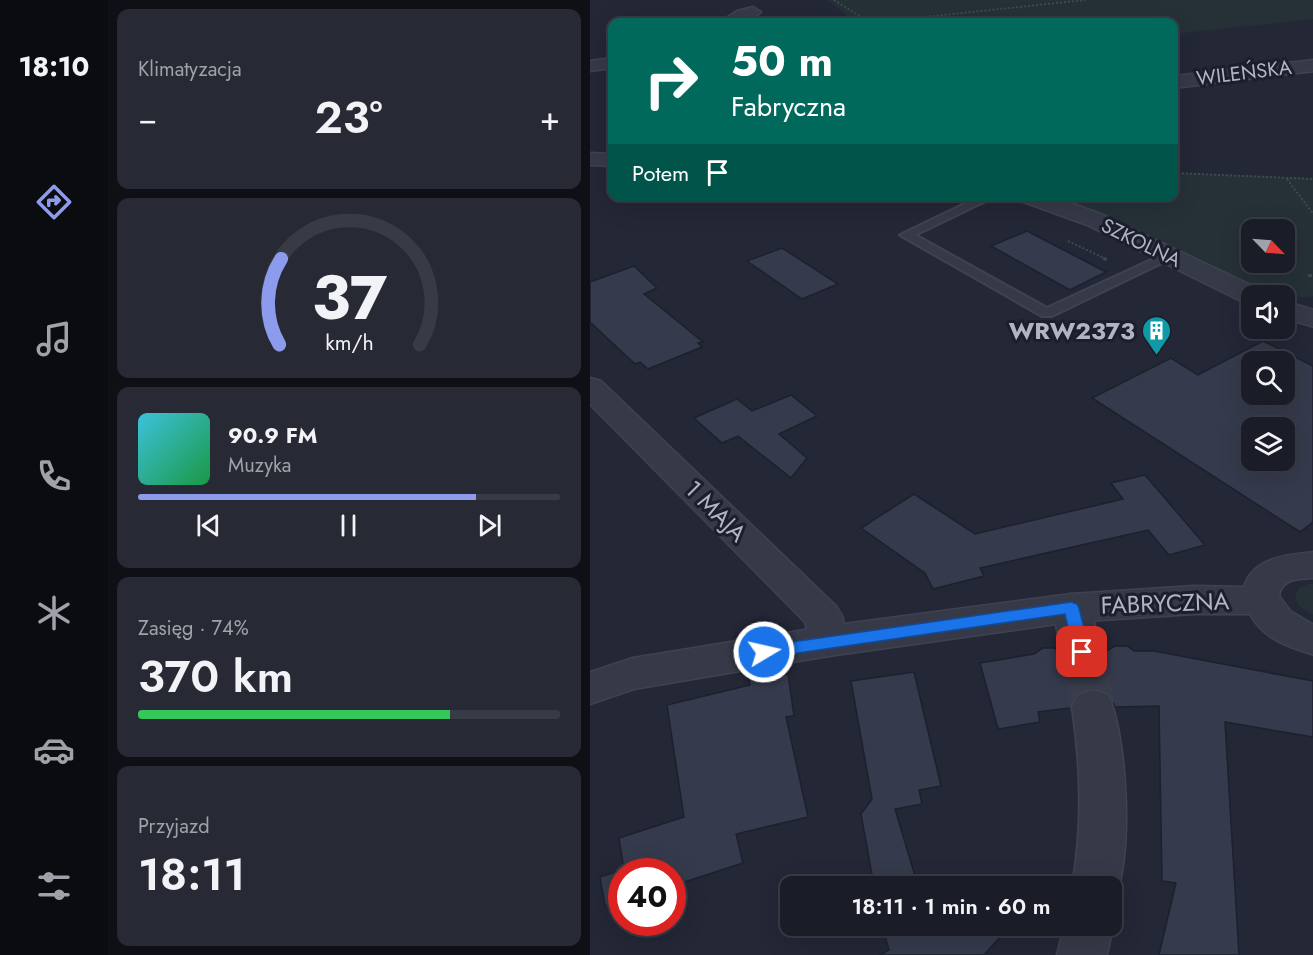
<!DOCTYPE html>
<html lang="pl">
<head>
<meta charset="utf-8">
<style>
	body { margin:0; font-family:Jost,sans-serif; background:#272a34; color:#f1f3f6; height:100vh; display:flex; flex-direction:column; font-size:22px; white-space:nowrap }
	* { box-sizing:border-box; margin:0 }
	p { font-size:20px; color:#9fa2a8 }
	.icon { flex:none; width:33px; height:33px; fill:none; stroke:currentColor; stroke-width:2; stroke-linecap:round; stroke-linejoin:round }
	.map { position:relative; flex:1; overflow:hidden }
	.drawer { display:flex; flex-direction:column; gap:9px; padding:9px; background:#0e1016; width:482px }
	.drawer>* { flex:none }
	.top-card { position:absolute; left:18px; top:18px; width:570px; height:183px; border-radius:12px; box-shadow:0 6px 24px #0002,0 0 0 2px #383b45; background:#00695c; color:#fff; overflow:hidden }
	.needle { width:39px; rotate:115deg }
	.buttons { position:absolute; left:651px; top:219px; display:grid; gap:12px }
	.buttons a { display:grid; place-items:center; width:54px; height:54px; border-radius:12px; background:#1a1d28; box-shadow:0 6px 24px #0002,0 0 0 2px #383b45; font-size:30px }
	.speed { position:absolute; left:18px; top:858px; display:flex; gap:12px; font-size:30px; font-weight:700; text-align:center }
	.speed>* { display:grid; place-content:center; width:78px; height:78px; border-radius:50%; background:#1a1d28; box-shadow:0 6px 24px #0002,0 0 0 2px #383b45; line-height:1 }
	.speed .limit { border:9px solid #d22; background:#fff; color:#111 }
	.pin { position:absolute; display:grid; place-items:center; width:51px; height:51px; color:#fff; margin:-26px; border-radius:12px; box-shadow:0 3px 9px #0006 }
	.me { position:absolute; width:66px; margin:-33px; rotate:81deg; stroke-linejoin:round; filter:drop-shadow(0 0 4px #0008) }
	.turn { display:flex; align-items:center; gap:21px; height:126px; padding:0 24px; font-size:27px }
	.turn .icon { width:78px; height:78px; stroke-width:2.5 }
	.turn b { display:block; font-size:42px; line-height:51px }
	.then { display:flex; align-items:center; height:57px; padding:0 24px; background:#0003; gap:12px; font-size:22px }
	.big { font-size:45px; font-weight:600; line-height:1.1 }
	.drawer .card { flex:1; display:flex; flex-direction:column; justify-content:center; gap:9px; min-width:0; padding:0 21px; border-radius:12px; background:#272a34 }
	.drawer .dial { align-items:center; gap:0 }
	.dial svg { height:156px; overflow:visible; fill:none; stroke:#383b45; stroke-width:7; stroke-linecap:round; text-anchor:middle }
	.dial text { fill:#f1f3f6; stroke:none }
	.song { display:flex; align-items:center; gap:18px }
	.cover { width:72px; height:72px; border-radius:9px; background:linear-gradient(135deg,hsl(190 70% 55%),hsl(140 70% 35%)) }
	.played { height:6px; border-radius:3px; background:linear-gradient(90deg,#8d9bec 80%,#383b45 80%) }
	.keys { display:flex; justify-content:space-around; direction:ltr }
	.heat { display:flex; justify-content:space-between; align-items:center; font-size:33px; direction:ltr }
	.charge { height:9px; border-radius:4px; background:linear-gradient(90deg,#34c759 74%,#383b45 0) }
	.trip { position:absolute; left:190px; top:876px; width:342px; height:60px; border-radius:12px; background:#1a1d28; box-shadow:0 6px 24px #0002,0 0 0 2px #383b45; font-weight:600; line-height:60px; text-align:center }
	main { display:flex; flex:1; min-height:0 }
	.tabs { display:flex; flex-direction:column; width:108px; justify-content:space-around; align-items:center; background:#0a0c10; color:#9fa2a8 }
	.tabs .icon { width:42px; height:42px }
	.tabs .active { color:#8d9bec }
	.tabs b { font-size:27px; color:#f1f3f6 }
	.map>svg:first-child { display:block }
	.green { fill:#253137; fill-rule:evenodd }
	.building { fill:#353a4c; stroke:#1d202d; stroke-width:1.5; fill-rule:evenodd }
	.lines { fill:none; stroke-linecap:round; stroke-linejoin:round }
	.minor-tunnel-far1 { stroke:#383c4b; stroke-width:35; stroke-dasharray:35 18; stroke-linecap:butt }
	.minor-tunnel { stroke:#383c4b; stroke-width:45; stroke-dasharray:45 22; stroke-linecap:butt }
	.service-casing { stroke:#3f4250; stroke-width:4 }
	.minor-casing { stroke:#3f4250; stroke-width:3 }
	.tertiary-casing { stroke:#3f4250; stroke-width:3 }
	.path-far1 { stroke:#3d4a4f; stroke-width:2; stroke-dasharray:2 2; stroke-linecap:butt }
	.path { stroke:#3d4a4f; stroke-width:3; stroke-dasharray:4 4; stroke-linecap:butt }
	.service { fill:#363947; fill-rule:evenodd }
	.minor { fill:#363947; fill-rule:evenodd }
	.tertiary { fill:#363947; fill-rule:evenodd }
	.route { fill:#1a73e8; stroke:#114b97; stroke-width:1.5 }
	.labels { text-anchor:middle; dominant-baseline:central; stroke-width:6; stroke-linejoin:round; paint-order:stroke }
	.far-street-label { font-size:20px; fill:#b1b4c3; stroke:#1c1e2b }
	.poi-label { font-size:24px; font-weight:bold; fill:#b1b4c3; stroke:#1c1e2b; text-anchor:end }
	.street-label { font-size:24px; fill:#b1b4c3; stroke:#1c1e2b }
</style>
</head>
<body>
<main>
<nav class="tabs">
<b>18:10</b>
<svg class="icon active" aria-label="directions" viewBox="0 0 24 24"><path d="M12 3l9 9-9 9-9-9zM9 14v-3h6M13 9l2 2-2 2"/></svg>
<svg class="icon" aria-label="music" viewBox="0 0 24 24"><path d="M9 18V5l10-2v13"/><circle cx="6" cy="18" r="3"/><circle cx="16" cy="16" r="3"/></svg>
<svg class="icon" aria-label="phone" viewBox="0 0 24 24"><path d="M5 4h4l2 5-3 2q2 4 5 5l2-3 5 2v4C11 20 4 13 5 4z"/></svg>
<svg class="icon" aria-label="climate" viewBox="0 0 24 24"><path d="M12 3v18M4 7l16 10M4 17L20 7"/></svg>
<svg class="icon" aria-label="car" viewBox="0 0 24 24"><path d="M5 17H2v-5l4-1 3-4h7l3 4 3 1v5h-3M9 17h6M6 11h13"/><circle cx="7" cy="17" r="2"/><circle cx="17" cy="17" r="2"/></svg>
<svg class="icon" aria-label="filters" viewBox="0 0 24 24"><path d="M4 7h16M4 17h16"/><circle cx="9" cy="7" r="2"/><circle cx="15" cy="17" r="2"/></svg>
</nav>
<section class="drawer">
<div class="card"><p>Klimatyzacja</p>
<div class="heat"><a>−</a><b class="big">23°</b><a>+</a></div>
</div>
<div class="card dial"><svg viewBox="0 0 100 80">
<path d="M14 69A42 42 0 1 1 86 69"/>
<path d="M14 69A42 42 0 0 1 15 25" stroke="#8d9bec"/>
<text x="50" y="56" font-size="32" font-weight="700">37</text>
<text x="50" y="72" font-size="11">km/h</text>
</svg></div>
<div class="card">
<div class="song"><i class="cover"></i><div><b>90.9 FM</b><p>Muzyka</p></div></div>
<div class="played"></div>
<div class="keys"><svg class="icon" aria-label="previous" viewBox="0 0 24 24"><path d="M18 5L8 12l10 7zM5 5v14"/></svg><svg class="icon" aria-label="pause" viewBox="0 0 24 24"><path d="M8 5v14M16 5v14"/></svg><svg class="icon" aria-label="next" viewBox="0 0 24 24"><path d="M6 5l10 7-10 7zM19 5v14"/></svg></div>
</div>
<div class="card"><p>Zasięg · 74%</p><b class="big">370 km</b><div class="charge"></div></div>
<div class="card"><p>Przyjazd</p><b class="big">18:11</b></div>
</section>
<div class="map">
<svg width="724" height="955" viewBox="0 0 724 955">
	<rect width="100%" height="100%" fill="#232736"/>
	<!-- green -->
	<path class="green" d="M237,0H723L724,19L584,34V22H265Z
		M584,172L723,178V296C677,307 551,230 504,211C490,205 475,201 460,197L584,196ZM662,230H694V262H662Z
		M718,584H723V615L708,605L705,596L709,588Z"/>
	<!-- building -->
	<path class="building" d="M437,231L516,272L480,290L401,246Z
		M192,248L248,284L212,299L157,261Z
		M44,266L67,288L54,294L113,342L108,343L112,347L58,369L50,362L45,364L0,322V282Z
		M673,341L723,366V522L710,532L502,398L581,358L608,375ZM662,362H694V394H662ZM662,428H694V460H662Z
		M201,395L227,416L189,434L217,458L201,478L148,436L132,443L104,418L147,399L162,411Z
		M555,475L615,545L579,555L558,530L390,568L394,576L343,589L335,573L271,528L324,494L385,534L533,499L521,483Z
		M525,646H537L544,651H564L723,681V737L635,722L649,955H569L586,883L572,881L569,706L525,707L519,693L502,688L486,694L480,708L448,712L450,722L409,729L407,725L390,663L444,654L453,648H464L470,651L477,665L493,669L507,665L514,652Z
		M324,672L351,786L329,790L332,804L305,809L328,886H284L271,814L282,799L261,681Z
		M198,674L204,716L196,717L218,817L146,834L153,863L82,886V872H32V900L15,906L10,877L34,869L29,838L94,817L77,705L160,685L159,680Z
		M292,926H420L394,955H290L299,950Z"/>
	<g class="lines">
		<!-- minor-tunnel-far1 -->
		<path class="minor-tunnel-far1" d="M492,652L495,669"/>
		<!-- minor-tunnel -->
		<path class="minor-tunnel" d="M495,667L503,707"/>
		<defs>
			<path id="service" d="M391,196H406L325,235L457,308L574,254H582L584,257L462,316H452L310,235Z"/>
			<path id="minor" d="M163,7L171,12C163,21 142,23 130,22L147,11Z
				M22,58V68L0,71V61Z
				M724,60V71L584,88V76Z
				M0,153L22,154V166L0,165Z
				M428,196H462L513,215L671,290L675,296H662V304L653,302L497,225L431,201Z
				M694,301L724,310V327L694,318Z
				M0,378L11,381L246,606L252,616L258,641L253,651L239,656L225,651L220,641L215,622L0,404Z
				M481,594L494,598L500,608L512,652L506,663L492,667L478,663L472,652L462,608L468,598Z
				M503,690L518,695C537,733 545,866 522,902V886H482C493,826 491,767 482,707L488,695Z
				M522,925L523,926L517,955H467L474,926Z"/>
			<path id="tertiary" d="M724,552V578C708,579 692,578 689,596L700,611L724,625V655C699,647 673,639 660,614H604L481,622L239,656L44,689L0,704V672L43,658L239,626L481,594L604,586L654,587C663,557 697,555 724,552Z"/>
		</defs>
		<!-- service casing -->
		<use href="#service" class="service-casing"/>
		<!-- minor casing -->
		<use href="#minor" class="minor-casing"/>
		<!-- tertiary casing -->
		<use href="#tertiary" class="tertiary-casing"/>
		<!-- path-far1 -->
		<path class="path-far1" d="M244,0L279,22
			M287,22L495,0
			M584,173L724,179
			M697,179L724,215
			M478,241L516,259"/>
		<!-- path -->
		<path class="path" d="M513,258L517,260
			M718,276L724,275"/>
		<!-- service -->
		<use href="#service" class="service"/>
		<!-- minor -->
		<use href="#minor" class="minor"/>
		<!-- tertiary -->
		<use href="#tertiary" class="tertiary"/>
	</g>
	<!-- route -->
	<path class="route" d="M481,602L487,604L489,608L500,652L498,656L492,658L486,656L484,652L475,614L174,658L168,656L166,652L168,648L174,646Z"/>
	<!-- icons -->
	<defs>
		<symbol id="building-pin" viewBox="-11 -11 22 30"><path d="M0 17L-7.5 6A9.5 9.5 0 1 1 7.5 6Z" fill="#0f9aa8" stroke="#1c1e2b"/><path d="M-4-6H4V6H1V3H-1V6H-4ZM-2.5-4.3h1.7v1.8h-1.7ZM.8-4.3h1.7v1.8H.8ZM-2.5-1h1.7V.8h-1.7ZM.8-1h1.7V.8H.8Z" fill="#fff"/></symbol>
	</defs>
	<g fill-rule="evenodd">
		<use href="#building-pin" x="550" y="314" width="33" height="45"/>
	</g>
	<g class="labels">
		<!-- far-street labels -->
		<g class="far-street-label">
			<text transform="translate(654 73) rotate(-7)">WILEŃSKA</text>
			<text transform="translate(551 243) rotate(26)">SZKOLNA</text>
		</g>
		<!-- poi labels -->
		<g class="poi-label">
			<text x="545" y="330">WRW2373</text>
		</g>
		<!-- street labels -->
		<g class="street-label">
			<text transform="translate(126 511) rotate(45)">1 MAJA</text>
			<text transform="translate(575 603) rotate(-2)">FABRYCZNA</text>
		</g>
	</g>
</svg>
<div class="buttons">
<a><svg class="needle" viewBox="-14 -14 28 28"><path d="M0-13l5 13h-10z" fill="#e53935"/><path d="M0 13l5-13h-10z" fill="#9fa2a8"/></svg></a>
<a><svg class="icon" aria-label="sound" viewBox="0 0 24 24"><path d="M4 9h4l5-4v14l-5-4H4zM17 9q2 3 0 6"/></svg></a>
<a><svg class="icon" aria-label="search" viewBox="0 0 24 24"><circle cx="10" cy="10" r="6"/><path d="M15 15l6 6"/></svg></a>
<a><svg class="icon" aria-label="layers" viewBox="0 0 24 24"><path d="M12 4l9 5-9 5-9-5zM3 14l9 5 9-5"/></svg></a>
</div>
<div class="speed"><div class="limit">40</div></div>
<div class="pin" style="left:492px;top:652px;background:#d93025"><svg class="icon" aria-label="arrive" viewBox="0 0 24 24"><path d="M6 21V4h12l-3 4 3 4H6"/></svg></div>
<svg class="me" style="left:174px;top:652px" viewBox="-20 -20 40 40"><circle r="17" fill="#1a73e8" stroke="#fff" stroke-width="3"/><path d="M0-11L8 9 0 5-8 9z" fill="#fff"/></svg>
<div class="trip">18:11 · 1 min · 60 m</div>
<div class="top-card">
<div class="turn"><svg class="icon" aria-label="right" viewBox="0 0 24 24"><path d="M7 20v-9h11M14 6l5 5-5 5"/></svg><div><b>50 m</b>Fabryczna</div></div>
<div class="then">Potem<svg class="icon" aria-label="arrive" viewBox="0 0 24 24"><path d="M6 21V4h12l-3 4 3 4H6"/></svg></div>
</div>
</div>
</main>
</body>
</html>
